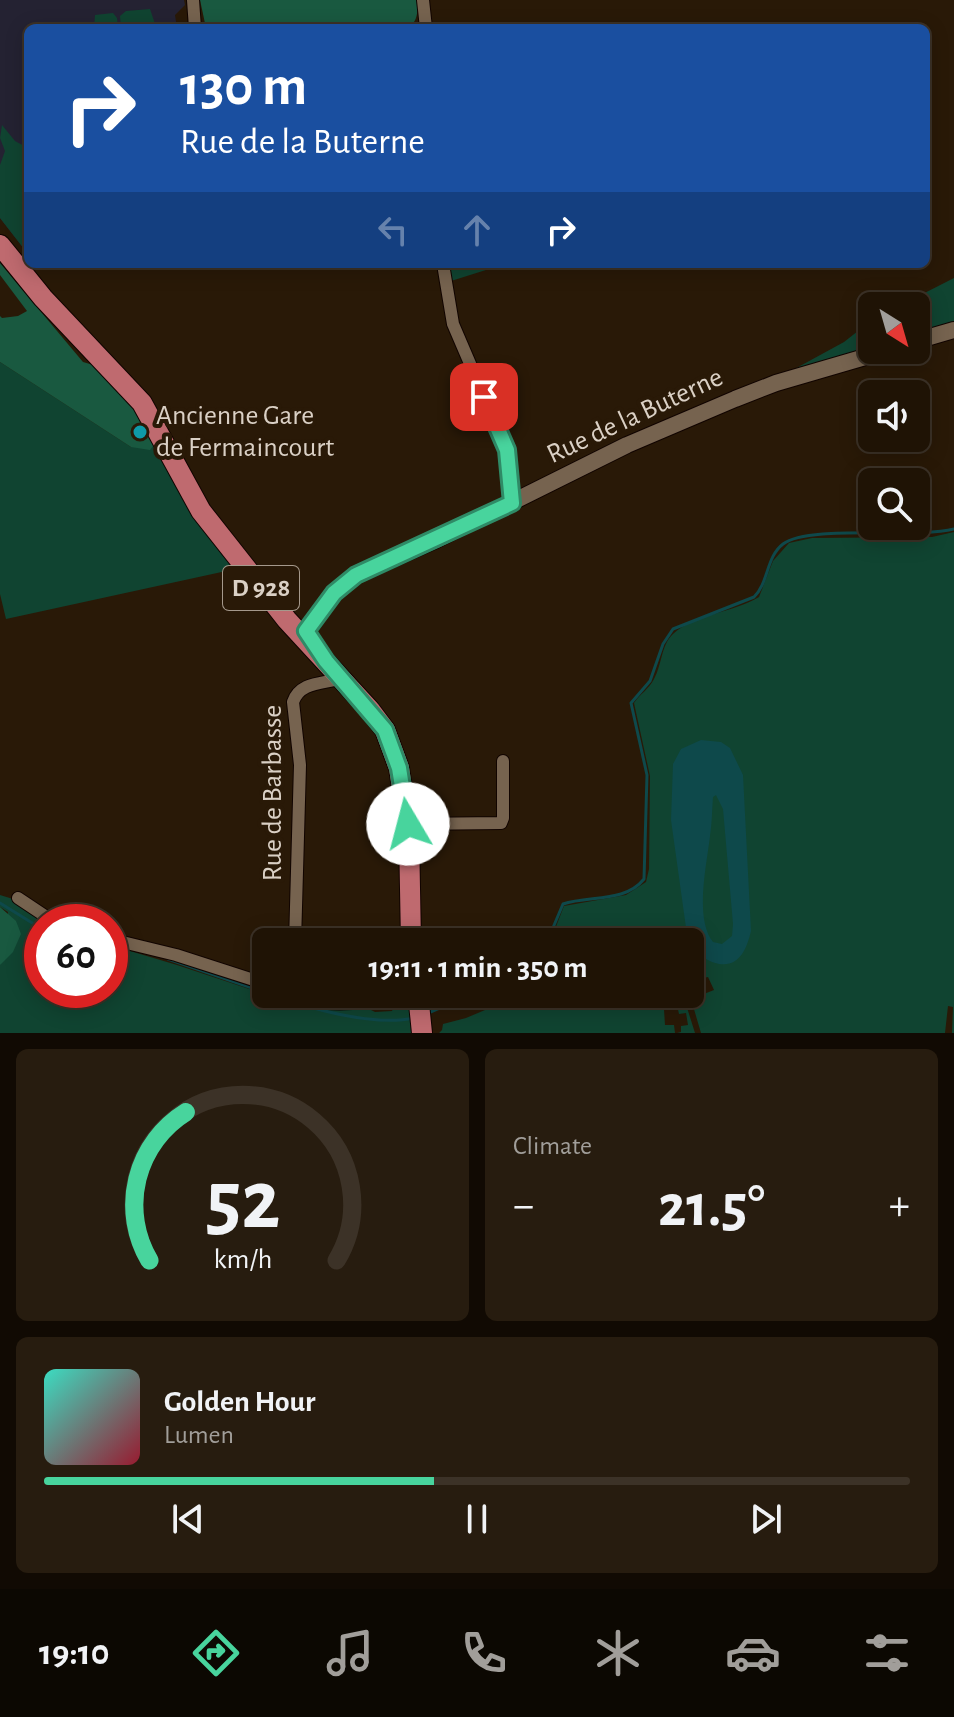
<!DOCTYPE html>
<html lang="en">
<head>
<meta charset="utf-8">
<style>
	body { margin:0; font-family:"Alegreya Sans",sans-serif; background:#271c0f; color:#f1f3f6; height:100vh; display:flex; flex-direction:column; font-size:30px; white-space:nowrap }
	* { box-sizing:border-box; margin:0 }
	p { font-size:26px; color:#a19e9a }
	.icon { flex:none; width:44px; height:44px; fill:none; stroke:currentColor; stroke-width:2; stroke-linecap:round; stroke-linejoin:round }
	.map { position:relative; height:1033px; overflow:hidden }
	.side { display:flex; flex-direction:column; gap:16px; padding:16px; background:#110a03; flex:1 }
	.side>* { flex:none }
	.guide { position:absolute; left:24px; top:24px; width:906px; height:244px; border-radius:12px; box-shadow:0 4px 20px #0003,0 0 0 2px #3c3227; background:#1a4fa0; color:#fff; overflow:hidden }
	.needle { width:52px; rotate:143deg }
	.controls { position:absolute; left:858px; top:292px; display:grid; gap:16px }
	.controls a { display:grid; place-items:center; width:72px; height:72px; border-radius:12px; background:#1f1305; box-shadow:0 4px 20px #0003,0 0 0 2px #3c3227; font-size:40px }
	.speed { position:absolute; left:24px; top:904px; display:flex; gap:16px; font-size:40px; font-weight:700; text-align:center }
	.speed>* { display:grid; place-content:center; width:104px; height:104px; border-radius:50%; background:#1f1305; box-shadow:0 4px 20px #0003,0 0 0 2px #3c3227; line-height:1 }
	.speed .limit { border:12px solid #d22; background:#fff; color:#111 }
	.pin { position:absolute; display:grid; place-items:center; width:68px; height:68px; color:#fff; margin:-34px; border-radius:16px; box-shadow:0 4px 12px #0006 }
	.me { position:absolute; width:88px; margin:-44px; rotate:352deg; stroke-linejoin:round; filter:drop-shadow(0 0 6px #0008) }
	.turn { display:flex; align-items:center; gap:28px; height:168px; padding:0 24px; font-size:36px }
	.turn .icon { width:104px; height:104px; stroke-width:2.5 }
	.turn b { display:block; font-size:56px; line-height:68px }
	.lanes { display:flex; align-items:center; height:76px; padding:0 24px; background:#0003; justify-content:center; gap:40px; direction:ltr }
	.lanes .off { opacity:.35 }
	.big { font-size:60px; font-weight:600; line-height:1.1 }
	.side .card { flex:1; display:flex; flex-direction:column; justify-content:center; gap:12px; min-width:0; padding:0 28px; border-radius:12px; background:#271c0f }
	.side .dial { align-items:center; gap:0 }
	.dial svg { height:208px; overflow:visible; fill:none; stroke:#3c3227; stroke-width:7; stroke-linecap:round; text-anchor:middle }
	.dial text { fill:#f1f3f6; stroke:none }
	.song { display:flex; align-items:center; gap:24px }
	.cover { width:96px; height:96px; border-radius:12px; background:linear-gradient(135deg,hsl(170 70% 55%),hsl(350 70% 35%)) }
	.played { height:8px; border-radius:4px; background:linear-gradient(90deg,#48d49d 45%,#3c3227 45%) }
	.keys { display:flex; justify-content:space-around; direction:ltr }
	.heat { display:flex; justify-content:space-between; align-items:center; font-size:44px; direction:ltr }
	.side .tiles { flex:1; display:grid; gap:16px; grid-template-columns:1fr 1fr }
	.card:last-child { grid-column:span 2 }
	.trip { position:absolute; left:252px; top:928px; width:452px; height:80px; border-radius:12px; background:#1f1305; box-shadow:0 4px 20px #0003,0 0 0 2px #3c3227; font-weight:600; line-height:80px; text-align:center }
	.tabs { display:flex; height:128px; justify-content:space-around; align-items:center; background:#0c0802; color:#a19e9a }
	.tabs .icon { width:56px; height:56px }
	.tabs .active { color:#48d49d }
	.tabs b { font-size:36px; color:#f1f3f6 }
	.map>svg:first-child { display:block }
	.commercial { fill:#242232 }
	.green { fill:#104431 }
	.forest { fill:#195940 }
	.water { fill:#0e494b; fill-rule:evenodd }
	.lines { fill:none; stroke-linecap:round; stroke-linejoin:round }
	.stream { stroke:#0e494b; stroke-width:3 }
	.minor-casing { stroke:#110400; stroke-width:14 }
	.tertiary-casing { stroke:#110400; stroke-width:18 }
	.primary-casing { stroke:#110400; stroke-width:22 }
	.minor { stroke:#76634f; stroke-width:12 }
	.tertiary { stroke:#76634f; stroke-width:16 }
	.primary { stroke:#bf6a6f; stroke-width:20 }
	.route-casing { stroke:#2f8a66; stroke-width:20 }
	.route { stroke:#48d49d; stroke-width:14 }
	.culture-dot { fill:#0f9aa8; stroke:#291907; stroke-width:3 }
	.labels { text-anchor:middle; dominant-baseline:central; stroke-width:8; stroke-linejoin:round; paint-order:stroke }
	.shield { fill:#291907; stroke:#a5998c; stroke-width:2 }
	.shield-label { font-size:26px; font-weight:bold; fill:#dad0c5 }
	.poi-label { font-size:28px; fill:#dad0c5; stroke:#291907; text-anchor:start }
	.street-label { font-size:28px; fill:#dad0c5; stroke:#291907 }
</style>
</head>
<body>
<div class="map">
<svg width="954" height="1033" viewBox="0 0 954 1033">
	<rect width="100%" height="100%" fill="#291907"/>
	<!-- commercial -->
	<path class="commercial" d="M0,0H184L185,5L175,15L177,28H28V254L0,218Z"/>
	<!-- green -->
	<path class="green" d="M150,9L155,24L145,28H121L120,16L126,11Z
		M113,13L117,18L118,28H94L95,15Z
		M2,125L15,141L28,148V254L0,218V165L5,151L0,138Z
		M445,264H505L451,281Z
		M954,278V324L916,336V306H899Z
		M872,320V349L778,378L844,342Z
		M0,362L131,447L156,442L240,568L6,619L0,594Z
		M954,532V1033H952L953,1007L948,1006L945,1033H701L691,999L714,990L708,977L690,981V942H550L564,906L626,895L646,882L649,869L650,776L634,703C640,694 649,689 654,679C662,665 661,645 673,634C696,613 733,613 759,597L773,561L789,543L812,538L932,537Z
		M0,895L13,899L45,922H42V990H110V945L177,965L306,1008H367L375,1012L392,1011L394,1006H413L417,1033H0V965L8,912L0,907Z
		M540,994H663L665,1025H674L675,1033H439L442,1030L443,1024L466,1018L518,996L523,1004Z
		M680,995L684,998L695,1033H677L681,1032V1026L688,1025L686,1013L679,1014L677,1005H674L673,999Z"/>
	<!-- forest -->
	<path class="forest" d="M200,0H417C418,11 418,20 409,28H206Z
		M0,263L83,362L100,367L129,398L137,416L145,423L156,442L150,450L131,447L0,362V316L2,318L18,316L27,311L0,275Z
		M0,907L16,921L21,934L13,952L0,965Z"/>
	<!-- water -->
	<path class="water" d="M701,740L721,742L730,748L743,775L751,931C746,952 737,971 712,962C701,957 692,951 688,942L671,820L673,764L681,749ZM716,795L723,809L733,924L732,936L722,944L713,942C694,918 707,864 710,836C712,823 712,810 713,797Z"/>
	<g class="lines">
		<!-- stream -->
		<path class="stream" d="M0,903L42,929
			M547,942L563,904C589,895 625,903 644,879L647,775L631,703L650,681L663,644L673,629L754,597C769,582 766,557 783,544C809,524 915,539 954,529
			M110,946L122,948
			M168,959L266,993
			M269,994C309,1008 372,1027 414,1018
			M428,1013L472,994"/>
		<defs>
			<path id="minor" d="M193,0L195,28
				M423,0L426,28
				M443,264L453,324L507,450L512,503
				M408,824L501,823L503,818V761
				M18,898L54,922
				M110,939L176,955L266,984
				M295,942L300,765L293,702C300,681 324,684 342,678
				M293,994C323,1012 385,1000 418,994"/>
			<path id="tertiary" d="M916,341L954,330
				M302,637L334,593L356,575L436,540L627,445L735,399L776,383L889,350"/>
			<path id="primary" d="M0,245L43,298L142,403L201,511L287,620L370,710L385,730L399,768L409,835L411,942
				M418,994L422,1033"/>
		</defs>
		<!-- minor casing -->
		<use href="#minor" class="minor-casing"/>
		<!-- tertiary casing -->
		<use href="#tertiary" class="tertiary-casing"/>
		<!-- primary casing -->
		<use href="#primary" class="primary-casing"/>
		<!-- minor -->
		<use href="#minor" class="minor"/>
		<!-- tertiary -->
		<use href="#tertiary" class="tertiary"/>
		<!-- primary -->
		<use href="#primary" class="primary"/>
	</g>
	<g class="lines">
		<defs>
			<path id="route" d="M408,824L399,768L385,730L326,661L306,631L334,593L356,575L512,503L507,450L484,397"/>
		</defs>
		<!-- route casing -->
		<use href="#route" class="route-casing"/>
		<!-- route -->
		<use href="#route" class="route"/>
	</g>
	<!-- markers -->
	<circle class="culture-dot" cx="140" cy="432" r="8"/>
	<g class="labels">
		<!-- shield labels -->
		<rect class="shield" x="223" y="566" width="76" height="44" rx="6"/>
		<g class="shield-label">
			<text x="261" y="588">D 928</text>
		</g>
		<!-- poi labels -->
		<g class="poi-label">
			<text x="156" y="416">Ancienne Gare<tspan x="156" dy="32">de Fermaincourt</tspan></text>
		</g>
		<!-- street labels -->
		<g class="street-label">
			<text transform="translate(635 416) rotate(-25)">Rue de la Buterne</text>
			<text transform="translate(273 793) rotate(-90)">Rue de Barbasse</text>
		</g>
	</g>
</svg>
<div class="controls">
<a><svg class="needle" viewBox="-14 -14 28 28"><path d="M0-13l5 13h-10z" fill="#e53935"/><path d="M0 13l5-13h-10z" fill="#a19e9a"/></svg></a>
<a><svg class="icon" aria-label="sound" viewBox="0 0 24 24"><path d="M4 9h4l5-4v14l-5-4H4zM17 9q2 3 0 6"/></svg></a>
<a><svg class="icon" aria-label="search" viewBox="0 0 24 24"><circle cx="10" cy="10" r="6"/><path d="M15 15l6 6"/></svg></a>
</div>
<div class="speed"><div class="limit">60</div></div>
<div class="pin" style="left:484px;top:397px;background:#d93025"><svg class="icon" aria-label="arrive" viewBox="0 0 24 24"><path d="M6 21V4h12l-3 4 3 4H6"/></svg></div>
<svg class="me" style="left:408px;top:824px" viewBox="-20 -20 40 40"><circle r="19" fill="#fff"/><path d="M0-13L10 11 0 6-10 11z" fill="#48d49d"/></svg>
<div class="trip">19:11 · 1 min · 350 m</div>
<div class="guide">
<div class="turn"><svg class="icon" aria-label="right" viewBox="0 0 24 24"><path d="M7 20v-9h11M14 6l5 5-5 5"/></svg><div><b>130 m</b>Rue de la Buterne</div></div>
<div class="lanes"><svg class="icon off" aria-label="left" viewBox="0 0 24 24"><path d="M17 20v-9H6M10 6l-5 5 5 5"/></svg><svg class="icon off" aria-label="ahead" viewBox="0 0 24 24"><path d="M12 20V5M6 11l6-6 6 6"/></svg><svg class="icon" aria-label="right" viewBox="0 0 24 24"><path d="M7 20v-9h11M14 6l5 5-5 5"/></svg></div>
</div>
</div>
<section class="side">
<div class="tiles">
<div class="card dial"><svg viewBox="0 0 100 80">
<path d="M14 69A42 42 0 1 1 86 69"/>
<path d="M14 69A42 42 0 0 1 28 12" stroke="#48d49d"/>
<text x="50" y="56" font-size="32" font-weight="700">52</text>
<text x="50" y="72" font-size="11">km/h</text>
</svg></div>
<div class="card"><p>Climate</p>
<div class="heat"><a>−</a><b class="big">21.5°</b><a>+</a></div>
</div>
<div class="card">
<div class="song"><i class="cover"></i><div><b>Golden Hour</b><p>Lumen</p></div></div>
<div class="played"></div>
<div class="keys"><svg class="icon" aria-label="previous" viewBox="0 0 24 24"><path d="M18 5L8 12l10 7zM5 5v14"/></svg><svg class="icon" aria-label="pause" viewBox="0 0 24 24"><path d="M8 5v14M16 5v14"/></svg><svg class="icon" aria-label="next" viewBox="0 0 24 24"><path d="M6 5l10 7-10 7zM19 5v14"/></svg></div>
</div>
</div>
</section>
<nav class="tabs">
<b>19:10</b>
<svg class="icon active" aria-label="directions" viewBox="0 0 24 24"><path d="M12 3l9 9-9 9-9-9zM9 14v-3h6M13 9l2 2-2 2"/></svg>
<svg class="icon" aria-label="music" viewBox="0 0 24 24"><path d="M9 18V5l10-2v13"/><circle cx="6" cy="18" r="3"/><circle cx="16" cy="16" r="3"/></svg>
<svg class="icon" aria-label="phone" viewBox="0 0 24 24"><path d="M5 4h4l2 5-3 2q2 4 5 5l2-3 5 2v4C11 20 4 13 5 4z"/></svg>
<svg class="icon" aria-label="climate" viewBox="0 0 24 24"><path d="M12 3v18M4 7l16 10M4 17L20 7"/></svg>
<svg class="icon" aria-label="car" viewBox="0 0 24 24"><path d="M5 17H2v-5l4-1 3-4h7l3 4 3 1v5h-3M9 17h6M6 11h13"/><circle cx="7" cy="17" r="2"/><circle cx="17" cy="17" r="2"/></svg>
<svg class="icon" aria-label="filters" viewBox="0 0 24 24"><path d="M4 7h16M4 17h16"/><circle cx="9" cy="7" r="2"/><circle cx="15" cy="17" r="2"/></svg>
</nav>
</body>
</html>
